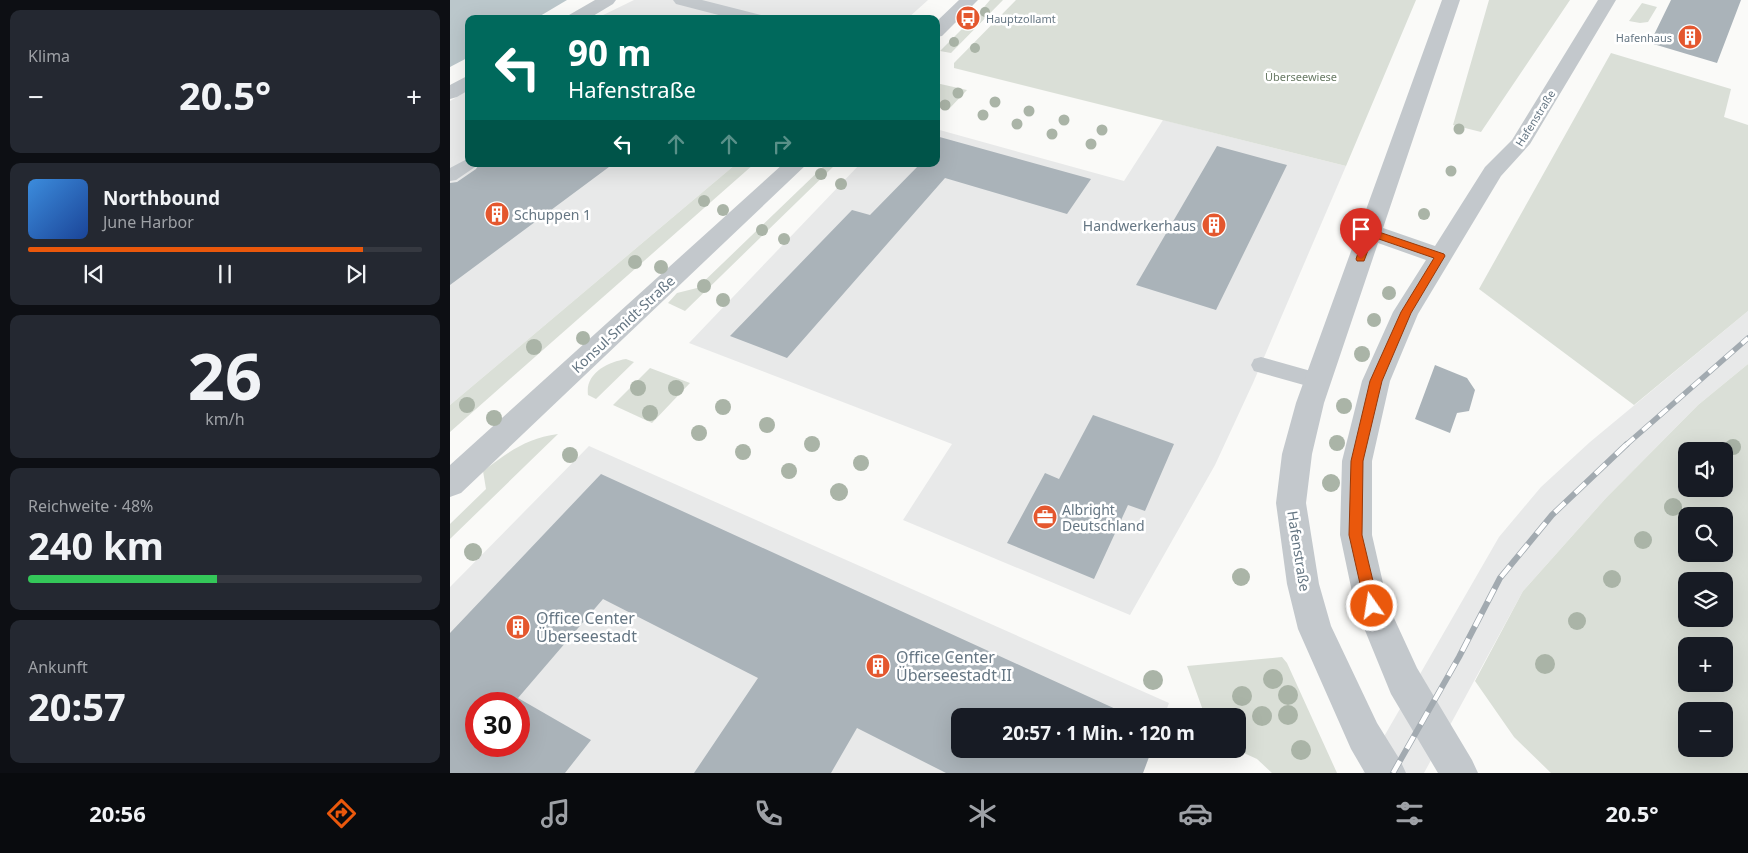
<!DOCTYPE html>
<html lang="de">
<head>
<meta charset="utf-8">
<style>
	body { margin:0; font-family:"Noto Sans",sans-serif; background:#242831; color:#f1f3f6; height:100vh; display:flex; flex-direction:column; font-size:19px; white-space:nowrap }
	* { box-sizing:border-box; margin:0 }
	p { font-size:16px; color:#9ea1a6 }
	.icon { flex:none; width:28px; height:28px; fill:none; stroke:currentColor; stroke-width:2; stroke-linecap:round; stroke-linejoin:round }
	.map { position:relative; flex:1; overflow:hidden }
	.sheet { display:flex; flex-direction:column; gap:10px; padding:10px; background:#0d0f14; width:450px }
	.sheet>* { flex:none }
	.top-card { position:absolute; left:15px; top:15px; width:475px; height:152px; border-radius:10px; box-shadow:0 5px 20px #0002; background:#00695c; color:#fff; overflow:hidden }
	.controls { position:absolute; left:1228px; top:442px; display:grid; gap:10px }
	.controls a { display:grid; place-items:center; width:55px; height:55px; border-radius:10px; background:#171b24; box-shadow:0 5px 20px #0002; font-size:25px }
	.speed { position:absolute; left:15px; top:692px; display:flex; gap:10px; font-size:25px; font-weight:700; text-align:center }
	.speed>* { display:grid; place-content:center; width:65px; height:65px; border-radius:50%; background:#171b24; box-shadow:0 5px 20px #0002; line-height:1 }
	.speed .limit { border:8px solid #d22; background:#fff; color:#111 }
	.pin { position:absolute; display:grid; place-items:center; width:42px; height:42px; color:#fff; margin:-51px -21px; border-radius:50% 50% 50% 0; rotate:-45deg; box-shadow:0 0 5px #0007 }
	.pin .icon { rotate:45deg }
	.me { position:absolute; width:55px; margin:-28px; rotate:347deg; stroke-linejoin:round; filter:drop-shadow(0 0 4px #0008) }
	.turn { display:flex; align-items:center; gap:18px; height:105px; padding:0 20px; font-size:22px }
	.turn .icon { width:65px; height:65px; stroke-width:2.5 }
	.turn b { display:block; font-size:35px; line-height:42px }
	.lanes { display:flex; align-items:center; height:48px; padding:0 20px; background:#0003; justify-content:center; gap:25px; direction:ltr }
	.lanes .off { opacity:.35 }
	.big { font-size:38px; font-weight:700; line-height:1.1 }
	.sheet .widget { flex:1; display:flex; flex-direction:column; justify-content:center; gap:8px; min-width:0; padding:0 18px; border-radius:10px; background:#242831 }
	.sheet .dial { align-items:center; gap:0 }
	.dial b { font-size:65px; line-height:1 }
	.song { display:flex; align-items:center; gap:15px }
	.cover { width:60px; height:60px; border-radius:8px; background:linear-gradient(135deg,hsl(210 70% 55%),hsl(220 70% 35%)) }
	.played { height:5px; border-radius:2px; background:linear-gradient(90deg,#ea580c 85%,#363941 85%) }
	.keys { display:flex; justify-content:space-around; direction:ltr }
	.heat { display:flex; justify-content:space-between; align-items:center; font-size:28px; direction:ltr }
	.charge { height:8px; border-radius:4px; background:linear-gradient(90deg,#34c759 48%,#363941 0) }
	.trip { position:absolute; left:501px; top:708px; width:295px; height:50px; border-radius:10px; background:#171b24; box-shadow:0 5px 20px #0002; font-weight:700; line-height:50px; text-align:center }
	.dock { display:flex; height:80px; justify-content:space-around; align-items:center; background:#090b0e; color:#9ea1a6 }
	.dock .icon { width:35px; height:35px }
	.dock .current { color:#ea580c }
	.dock b { font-size:22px; color:#f1f3f6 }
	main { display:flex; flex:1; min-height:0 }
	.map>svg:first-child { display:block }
	.built { fill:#e8e9e9; fill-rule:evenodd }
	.green { fill:#dadfd7; fill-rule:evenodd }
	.water { fill:#bbc7cb }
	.building { fill:#aab3b9; fill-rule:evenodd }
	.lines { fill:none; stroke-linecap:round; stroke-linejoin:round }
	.service { fill:#c3c8cc; fill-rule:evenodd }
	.pedestrian { fill:#c3c8cc; fill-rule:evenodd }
	.minor { fill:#c3c8cc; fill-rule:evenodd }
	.tertiary { fill:#c3c8cc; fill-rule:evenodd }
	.rail-far1-casing { stroke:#a2aab0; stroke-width:5.5 }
	.rail-casing { stroke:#a2aab0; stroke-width:6 }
	.rail-far1 { stroke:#fff; stroke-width:4; stroke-dasharray:11; stroke-linecap:butt }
	.rail { stroke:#fff; stroke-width:4.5; stroke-dasharray:14; stroke-linecap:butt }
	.tree { fill:#aab4a7 }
	.route { fill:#ea580c; stroke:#983908 }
	.labels { text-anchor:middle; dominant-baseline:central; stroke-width:5; stroke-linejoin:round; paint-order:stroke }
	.far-poi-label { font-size:11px; fill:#657683; stroke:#fff; text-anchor:start }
	.far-park-label { font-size:11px; fill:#687a64; stroke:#fff }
	.far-street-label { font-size:11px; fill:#657683; stroke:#fff }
	.poi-label { font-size:14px; fill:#657683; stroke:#fff; text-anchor:start }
	.street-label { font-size:14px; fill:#657683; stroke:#fff }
	.near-poi-label { font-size:16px; fill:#657683; stroke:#fff; text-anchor:start }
</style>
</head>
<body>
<main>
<section class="sheet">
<div class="widget"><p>Klima</p>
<div class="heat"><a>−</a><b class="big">20.5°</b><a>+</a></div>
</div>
<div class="widget">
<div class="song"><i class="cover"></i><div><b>Northbound</b><p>June Harbor</p></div></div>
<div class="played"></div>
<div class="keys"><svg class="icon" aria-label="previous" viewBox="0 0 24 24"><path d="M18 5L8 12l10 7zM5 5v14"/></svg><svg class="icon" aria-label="pause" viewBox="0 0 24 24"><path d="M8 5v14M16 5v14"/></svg><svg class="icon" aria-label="next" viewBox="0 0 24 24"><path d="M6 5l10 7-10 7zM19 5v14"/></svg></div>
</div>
<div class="widget dial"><b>26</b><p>km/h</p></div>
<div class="widget"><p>Reichweite · 48%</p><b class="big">240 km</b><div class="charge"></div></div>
<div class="widget"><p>Ankunft</p><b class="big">20:57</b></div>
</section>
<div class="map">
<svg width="1298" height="773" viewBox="0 0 1298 773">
	<rect width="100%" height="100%" fill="#fafaf8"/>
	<!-- built -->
	<path class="built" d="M184,0H478L457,19H145Z
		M19,90V164H286L0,405V101Z
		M713,120L896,166L803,383L765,465L680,615L453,520L502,444L239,343L410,164H486V129L674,181Z
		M1298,311V364L1248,405L1156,498L1073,591L974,773H913L1049,537L1091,487L1140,442Z
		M139,446L719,703L714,716H510V749H702L693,773H0V587ZM26,704H69V746H26Z"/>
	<!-- green -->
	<path class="green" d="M540,0H553L501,53L490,51L523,18L517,16L528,14Z
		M566,0H966L896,166L504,68V63Z
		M1039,0H1120L1031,132L1003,125Z
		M1192,3L1207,7L1198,22L1190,23L1179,21Z
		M1161,53L1281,89L1274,117L1298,125V311L1184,405L1029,289Z
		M486,83L517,90L498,110L486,107Z
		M286,164H304L0,432V405Z
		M376,164H386L235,311L218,303L227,293L247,288Z
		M176,359L184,362L146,399L138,395C135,373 158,362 176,359Z
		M1298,364V773H1101L1064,737L1025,681L1073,591L1156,498L1248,405ZM1236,451H1274V489H1236ZM1236,516H1274V554H1236ZM1236,581H1274V619H1236ZM1236,646H1274V684H1236ZM1274,711V749H1236V711Z
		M200,368L240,383L202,423L163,405Z
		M108,434L0,539V524L36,489L33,471C59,452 76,438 108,434Z
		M832,657L837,663L887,773H822L807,759L785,749H788V716H755L737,666Z"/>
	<!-- water -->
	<path class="water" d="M0,0H117L85,19H19V57L0,67Z"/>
	<!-- building -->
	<path class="building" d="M1221,0H1291L1267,63L1200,43Z
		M486,136L641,179L617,214L495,178L337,358L280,336L402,210L420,215L470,164H486Z
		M767,146L837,165L766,310L686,285Z
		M29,164H163L0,285V183L7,182L26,169Z
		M985,365L1017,378L1025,390L1019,411L1007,413L1000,433L965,419Z
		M643,415L724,444L695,511L678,505L644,579L557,543L595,473L609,479Z
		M151,474L681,716H510V749H702L693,773H496L407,728L381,773H244L308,678L153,599L68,698L141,740L115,773H0V633ZM26,704H69V746H26Z"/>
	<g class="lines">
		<!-- service -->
		<path class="service" d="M19,158V164H27L25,167L6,180L0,181V168Z
			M811,357L875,375L879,381L875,387L868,389L804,371L801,365L804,359Z"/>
		<!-- pedestrian -->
		<path class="pedestrian" d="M145,0H166L163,4L138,19H116L119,15Z
			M223,0H252L311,15L314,19H284L226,4Z
			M19,75V90L7,97L0,99V85Z"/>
		<!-- minor -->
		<path class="minor" d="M992,0H1010L933,228L985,246L1035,167L1062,140L1148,0H1166L1080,144L1051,176L968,314L940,381L922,461V535L938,605L967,668L1022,760L1028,773H988L941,694L905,606L890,535L892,461L912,381L943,312L976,260L928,243L874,403L862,454L856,503L869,584L881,626L927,723L950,760L956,773H915L901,749L848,629L837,584L826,503L832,454L846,403Z"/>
		<!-- tertiary -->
		<path class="tertiary" d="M509,0H528L492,36L486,37V22Z
			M333,164H357L11,493L0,497V465Z"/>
		<defs>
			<path id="rail-far1" d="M1176,445L1298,338"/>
			<path id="rail" d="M943,773L1009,657L1050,578L1102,515L1177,444"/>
		</defs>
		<!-- rail-far1 casing -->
		<use href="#rail-far1" class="rail-far1-casing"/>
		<!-- rail casing -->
		<use href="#rail" class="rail-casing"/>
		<!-- rail-far1 -->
		<use href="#rail-far1" class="rail-far1"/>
		<!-- rail -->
		<use href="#rail" class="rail"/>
	</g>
	<!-- trees -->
	<g class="tree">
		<circle cx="535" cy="12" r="5"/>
		<circle cx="551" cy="20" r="5"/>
		<circle cx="504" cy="42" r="5"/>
		<circle cx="525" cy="48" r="5"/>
		<circle cx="508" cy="93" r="5.5"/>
		<circle cx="545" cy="102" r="5.5"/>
		<circle cx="495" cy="105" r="5.5"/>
		<circle cx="579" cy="111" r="5.5"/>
		<circle cx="533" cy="115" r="5.5"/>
		<circle cx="614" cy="120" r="5.5"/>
		<circle cx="567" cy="124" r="5.5"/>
		<circle cx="1009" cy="129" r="5.5"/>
		<circle cx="652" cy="130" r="5.5"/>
		<circle cx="602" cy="134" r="5.5"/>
		<circle cx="641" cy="144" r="5.5"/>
		<circle cx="1001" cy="171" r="5.5"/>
		<circle cx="371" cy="174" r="6"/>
		<circle cx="391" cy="184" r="6"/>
		<circle cx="254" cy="201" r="6"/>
		<circle cx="273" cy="210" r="6"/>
		<circle cx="974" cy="214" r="6"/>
		<circle cx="312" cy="230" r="6"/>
		<circle cx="334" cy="239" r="6"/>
		<circle cx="185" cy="262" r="7"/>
		<circle cx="211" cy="267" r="7"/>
		<circle cx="254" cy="286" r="7"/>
		<circle cx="939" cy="293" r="7"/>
		<circle cx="273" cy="300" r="7"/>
		<circle cx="924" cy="320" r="7"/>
		<circle cx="133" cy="338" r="7"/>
		<circle cx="84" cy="347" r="8"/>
		<circle cx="912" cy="354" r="8"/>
		<circle cx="188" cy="388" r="8"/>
		<circle cx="226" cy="388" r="8"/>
		<circle cx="17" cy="405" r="8"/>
		<circle cx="894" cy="406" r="8"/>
		<circle cx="273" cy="407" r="8"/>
		<circle cx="200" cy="413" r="8"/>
		<circle cx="44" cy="418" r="8"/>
		<circle cx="317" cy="425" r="8"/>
		<circle cx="249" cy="433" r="8"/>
		<circle cx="887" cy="443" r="8"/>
		<circle cx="362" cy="444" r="8"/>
		<circle cx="1283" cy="447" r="8"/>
		<circle cx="293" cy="452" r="8"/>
		<circle cx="120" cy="455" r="8"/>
		<circle cx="411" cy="463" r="8"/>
		<circle cx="339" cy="471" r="8"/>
		<circle cx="881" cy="483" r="9"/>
		<circle cx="389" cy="492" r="9"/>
		<circle cx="1223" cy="507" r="9"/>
		<circle cx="1193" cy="540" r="9"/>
		<circle cx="23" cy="552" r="9"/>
		<circle cx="791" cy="577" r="9"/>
		<circle cx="1162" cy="579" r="9"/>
		<circle cx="1127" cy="621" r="9"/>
		<circle cx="1095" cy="664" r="10"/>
		<circle cx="823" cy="679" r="10"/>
		<circle cx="703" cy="680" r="10"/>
		<circle cx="838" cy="695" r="10"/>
		<circle cx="792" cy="696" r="10"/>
		<circle cx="838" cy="715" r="10"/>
		<circle cx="812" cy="716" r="10"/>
		<circle cx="851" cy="750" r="10"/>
	</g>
	<!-- route -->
	<path class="route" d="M920,229L994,254L995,256L961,313L932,381L913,461L912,535L929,606L927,610L922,612L917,610L915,606L899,535L901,461L920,381L951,312L984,258L923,237L914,261H907L906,259L915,232Z"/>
	<!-- icons -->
	<defs>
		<symbol id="bus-disc" viewBox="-11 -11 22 22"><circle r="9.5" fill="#e4572e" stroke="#fff"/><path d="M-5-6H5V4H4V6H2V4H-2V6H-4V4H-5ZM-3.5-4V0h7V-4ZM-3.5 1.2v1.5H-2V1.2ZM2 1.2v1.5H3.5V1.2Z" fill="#fff"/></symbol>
		<symbol id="building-disc" viewBox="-11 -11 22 22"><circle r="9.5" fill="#e4572e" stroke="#fff"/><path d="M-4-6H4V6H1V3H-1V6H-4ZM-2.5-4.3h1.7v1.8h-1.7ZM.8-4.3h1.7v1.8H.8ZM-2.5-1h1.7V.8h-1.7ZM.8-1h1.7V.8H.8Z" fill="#fff"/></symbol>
		<symbol id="office-disc" viewBox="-11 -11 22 22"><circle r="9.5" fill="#e4572e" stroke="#fff"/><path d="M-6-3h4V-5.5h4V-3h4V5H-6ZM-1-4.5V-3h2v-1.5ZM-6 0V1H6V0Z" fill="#fff"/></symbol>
	</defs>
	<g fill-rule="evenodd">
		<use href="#bus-disc" x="504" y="4" width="28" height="28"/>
		<use href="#building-disc" x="1226" y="23" width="28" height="28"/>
		<use href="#building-disc" x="33" y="200" width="28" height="28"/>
		<use href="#building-disc" x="750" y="211" width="28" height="28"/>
		<use href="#office-disc" x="581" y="503" width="28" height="28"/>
		<use href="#building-disc" x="54" y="613" width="28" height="28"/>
		<use href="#building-disc" x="414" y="652" width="28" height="28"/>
	</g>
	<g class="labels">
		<!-- far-poi labels -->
		<g class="far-poi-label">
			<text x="536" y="18">Hauptzollamt</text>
			<text x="1222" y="37" text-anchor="end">Hafenhaus</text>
		</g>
		<!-- far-park labels -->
		<g class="far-park-label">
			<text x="851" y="76">Überseewiese</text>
		</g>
		<!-- far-street labels -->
		<g class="far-street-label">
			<text transform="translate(1085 118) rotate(-58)">Hafenstraße</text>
		</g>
		<!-- poi labels -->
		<g class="poi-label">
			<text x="64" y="214">Schuppen 1</text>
			<text x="746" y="225" text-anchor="end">Handwerkerhaus</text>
			<text x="612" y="509">Albright<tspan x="612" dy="16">Deutschland</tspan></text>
		</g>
		<!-- street labels -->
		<g class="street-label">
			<text transform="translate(173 324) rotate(-43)">Konsul-Smidt-Straße</text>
			<text transform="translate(849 551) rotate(81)">Hafenstraße</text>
		</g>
		<!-- near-poi labels -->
		<g class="near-poi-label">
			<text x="86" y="618">Office Center<tspan x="86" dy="18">Überseestadt</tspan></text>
			<text x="446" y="657">Office Center<tspan x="446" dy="18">Überseestadt II</tspan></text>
		</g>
	</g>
</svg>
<div class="controls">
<a><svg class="icon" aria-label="sound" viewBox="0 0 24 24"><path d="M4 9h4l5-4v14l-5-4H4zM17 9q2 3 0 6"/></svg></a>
<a><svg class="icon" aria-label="search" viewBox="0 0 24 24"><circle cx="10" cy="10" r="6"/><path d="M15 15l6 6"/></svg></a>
<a><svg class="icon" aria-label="layers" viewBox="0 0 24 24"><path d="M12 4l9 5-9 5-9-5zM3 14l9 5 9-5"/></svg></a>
<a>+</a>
<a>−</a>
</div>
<div class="speed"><div class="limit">30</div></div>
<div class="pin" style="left:911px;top:259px;background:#d93025"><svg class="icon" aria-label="arrive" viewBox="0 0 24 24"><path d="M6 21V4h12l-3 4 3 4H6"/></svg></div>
<svg class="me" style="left:922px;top:606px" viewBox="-20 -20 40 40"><circle r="17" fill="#ea580c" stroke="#fff" stroke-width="3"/><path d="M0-11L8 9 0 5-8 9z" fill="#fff"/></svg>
<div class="trip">20:57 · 1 Min. · 120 m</div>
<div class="top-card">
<div class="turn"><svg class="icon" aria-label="left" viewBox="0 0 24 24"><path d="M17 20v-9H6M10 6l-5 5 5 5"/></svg><div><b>90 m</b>Hafenstraße</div></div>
<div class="lanes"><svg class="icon" aria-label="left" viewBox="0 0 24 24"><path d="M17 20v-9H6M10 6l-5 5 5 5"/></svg><svg class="icon off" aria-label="ahead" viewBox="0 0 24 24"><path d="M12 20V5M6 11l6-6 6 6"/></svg><svg class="icon off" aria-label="ahead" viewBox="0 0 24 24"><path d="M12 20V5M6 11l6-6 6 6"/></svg><svg class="icon off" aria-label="right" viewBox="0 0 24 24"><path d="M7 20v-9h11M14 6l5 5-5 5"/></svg></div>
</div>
</div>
</main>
<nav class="dock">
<b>20:56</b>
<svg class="icon current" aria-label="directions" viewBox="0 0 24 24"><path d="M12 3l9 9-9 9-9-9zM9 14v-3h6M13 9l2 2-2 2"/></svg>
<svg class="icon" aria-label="music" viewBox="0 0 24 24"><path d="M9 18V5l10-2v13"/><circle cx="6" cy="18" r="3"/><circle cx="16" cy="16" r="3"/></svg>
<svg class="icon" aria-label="phone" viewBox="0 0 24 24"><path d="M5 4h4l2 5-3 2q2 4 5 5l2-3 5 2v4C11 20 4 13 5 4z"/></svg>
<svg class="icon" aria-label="climate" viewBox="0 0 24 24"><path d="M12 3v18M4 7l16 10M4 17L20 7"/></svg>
<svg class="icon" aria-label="car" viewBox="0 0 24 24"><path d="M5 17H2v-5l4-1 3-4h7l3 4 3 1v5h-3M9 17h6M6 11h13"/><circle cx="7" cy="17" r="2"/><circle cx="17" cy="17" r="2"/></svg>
<svg class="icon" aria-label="filters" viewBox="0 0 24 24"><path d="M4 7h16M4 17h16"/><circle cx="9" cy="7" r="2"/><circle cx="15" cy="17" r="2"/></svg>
<b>20.5°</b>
</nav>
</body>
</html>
